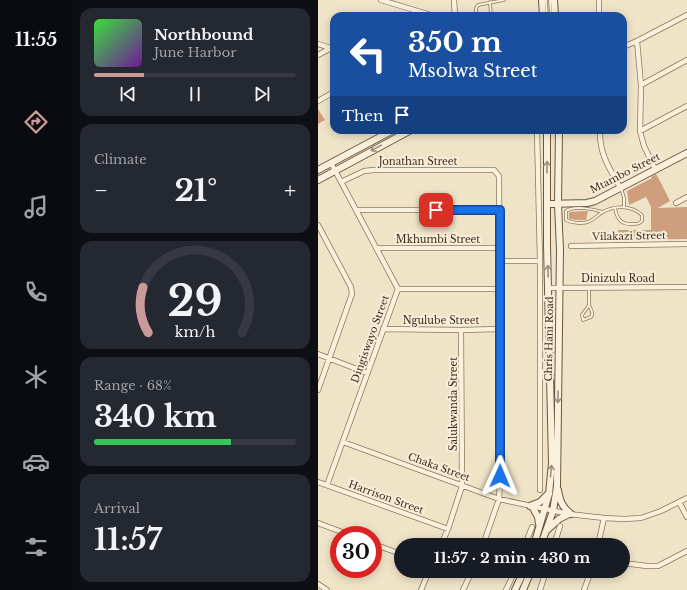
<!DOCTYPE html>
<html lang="en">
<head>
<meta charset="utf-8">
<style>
	body { margin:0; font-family:"Libre Baskerville",serif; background:#242831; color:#f1f3f6; height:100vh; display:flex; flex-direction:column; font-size:15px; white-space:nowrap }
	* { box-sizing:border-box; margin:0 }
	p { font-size:13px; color:#9ea1a6 }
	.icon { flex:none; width:22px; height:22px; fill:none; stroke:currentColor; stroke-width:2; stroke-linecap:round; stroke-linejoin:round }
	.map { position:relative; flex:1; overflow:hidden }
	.sheet { display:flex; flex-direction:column; gap:8px; padding:8px; background:#0d0f14; width:246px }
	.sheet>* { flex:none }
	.top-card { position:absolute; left:12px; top:12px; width:297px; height:122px; border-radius:12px; box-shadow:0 2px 10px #0003; background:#1a4fa0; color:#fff; overflow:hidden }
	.speed { position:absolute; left:12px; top:526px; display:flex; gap:8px; font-size:20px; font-weight:700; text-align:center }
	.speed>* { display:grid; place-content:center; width:52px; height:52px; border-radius:50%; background:#171b24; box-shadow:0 2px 10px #0003; line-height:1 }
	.speed .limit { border:6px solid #d22; background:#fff; color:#111 }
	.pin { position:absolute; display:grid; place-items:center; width:34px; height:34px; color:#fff; margin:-17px; border-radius:8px; box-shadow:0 2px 6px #0006 }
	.me { position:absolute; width:44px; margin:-22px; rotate:1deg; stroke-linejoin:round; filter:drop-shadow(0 0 3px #0008) }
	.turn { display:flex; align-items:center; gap:14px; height:84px; padding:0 12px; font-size:18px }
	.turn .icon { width:52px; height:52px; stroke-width:2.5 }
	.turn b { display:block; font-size:28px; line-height:34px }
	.then { display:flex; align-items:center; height:38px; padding:0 12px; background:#0003; gap:8px; font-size:15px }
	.big { font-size:30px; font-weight:700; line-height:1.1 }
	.sheet .widget { flex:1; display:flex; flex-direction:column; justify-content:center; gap:6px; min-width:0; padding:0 14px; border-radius:12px; background:#242831 }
	.sheet .dial { align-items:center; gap:0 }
	.dial svg { height:104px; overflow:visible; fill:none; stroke:#363941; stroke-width:7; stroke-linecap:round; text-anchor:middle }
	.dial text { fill:#f1f3f6; stroke:none }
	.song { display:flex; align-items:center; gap:12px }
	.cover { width:48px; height:48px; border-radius:6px; background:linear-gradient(135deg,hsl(120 70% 55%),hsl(280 70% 35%)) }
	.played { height:4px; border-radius:2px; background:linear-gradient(90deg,#cc999b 25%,#363941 25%) }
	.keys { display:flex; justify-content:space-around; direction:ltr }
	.heat { display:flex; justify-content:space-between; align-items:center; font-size:22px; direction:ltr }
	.charge { height:6px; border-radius:3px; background:linear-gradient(90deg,#34c759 68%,#363941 0) }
	.trip { position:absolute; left:76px; top:538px; width:236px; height:40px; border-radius:20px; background:#171b24; box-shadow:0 2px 10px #0003; font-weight:700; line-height:40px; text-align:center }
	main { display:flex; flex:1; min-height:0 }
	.dock { display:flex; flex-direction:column; width:72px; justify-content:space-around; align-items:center; background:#090b0e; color:#9ea1a6 }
	.dock .icon { width:28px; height:28px }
	.dock .current { color:#cc999b }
	.dock b { font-size:18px; color:#f1f3f6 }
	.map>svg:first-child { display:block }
	.building { fill:#cf9f7d }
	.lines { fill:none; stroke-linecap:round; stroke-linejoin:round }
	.lane-casing { stroke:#8d765c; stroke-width:3.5 }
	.street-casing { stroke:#8d765c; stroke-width:6 }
	.secondary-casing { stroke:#6f573f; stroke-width:8 }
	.lane { stroke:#faf1dc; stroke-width:2 }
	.street { stroke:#faf1dc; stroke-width:4.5 }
	.secondary { stroke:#faf1dc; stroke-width:6 }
	.oneway { stroke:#9c907e }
	.route-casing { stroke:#114b97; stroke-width:10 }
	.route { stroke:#1a73e8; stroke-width:7 }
	.labels { text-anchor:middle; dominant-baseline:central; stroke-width:4; stroke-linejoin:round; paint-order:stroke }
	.street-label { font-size:10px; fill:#3d2e20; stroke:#f7eed8 }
</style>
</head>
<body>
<main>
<nav class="dock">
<b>11:55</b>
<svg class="icon current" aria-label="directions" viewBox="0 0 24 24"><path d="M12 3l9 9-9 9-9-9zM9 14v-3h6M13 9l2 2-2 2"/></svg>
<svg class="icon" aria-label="music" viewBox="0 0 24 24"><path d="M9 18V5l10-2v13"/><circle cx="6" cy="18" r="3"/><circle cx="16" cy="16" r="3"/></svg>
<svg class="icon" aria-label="phone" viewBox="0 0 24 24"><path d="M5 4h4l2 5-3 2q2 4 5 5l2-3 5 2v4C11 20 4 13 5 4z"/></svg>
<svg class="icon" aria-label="climate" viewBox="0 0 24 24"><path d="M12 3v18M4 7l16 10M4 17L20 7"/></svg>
<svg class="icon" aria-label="car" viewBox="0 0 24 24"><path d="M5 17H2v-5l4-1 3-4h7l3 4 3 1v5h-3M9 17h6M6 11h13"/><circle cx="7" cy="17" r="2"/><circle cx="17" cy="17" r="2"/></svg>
<svg class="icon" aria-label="filters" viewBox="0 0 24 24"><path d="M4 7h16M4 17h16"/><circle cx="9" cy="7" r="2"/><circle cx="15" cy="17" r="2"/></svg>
</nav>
<section class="sheet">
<div class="widget">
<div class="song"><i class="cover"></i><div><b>Northbound</b><p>June Harbor</p></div></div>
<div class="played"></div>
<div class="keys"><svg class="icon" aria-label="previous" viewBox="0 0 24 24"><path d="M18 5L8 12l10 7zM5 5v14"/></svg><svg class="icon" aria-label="pause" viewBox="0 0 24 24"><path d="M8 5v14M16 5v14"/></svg><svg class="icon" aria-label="next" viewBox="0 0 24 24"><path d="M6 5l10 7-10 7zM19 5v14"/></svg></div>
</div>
<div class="widget"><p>Climate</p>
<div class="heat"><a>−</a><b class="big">21°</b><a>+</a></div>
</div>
<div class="widget dial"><svg viewBox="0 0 100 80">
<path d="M14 69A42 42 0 1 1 86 69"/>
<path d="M14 69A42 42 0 0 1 10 34" stroke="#cc999b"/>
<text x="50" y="56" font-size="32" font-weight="700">29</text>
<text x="50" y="72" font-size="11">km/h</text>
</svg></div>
<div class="widget"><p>Range · 68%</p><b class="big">340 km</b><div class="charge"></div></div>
<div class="widget"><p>Arrival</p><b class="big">11:57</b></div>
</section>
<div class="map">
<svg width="369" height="590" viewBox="0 0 369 590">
	<rect width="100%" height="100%" fill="#f0e4c8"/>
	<!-- building -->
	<path class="building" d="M0,109L7,120L0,124Z
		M338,174L343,183L352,201L340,208L369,207V239L300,240V230H333V207L328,197L311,205L309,191L334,178L333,177Z
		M266,211H270L268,220H259L251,219V212Z"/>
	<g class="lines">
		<defs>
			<path id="lane" d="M228,0L229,16
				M232,0L233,16
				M172,2L173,16
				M158,16V8L160,5L186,0
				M303,188L306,198V207
				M285,212C275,209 256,205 248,211V220C254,223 264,224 270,222C275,220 279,216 283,213C296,205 313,205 324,215V221C321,224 319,224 315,224C303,225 299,219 297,208
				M271,305C273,310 276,313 273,317L265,320L264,315L271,305V288"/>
			<path id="street" d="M63,0L116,16
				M136,0L137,16
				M281,16V0
				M319,41L323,85L322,131L326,146L337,169
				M0,44L16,49
				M305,47L319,41L369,15
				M0,55L13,48
				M323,85L369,60
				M0,101L16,92
				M219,130L222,261V490
				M282,130C281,153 291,168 302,187
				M322,131L369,106
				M23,182L46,171L56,170H176L181,176L183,465L181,499L165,545
				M358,203L369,197
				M38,210H182
				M0,225L33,287L34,294L0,390
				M253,246L369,244
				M59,248H182
				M182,261H222
				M231,288L369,287
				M80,289H182
				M65,329L143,330L181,329
				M0,354L49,373
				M25,442L181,499L251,514L286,518L306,519L323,518L343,511L369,498
				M0,482L130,529
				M9,485L80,289L13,163
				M361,502L369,517
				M0,523L32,535
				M55,544L83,554
				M123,545L130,529L144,486L143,330
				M207,545L214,527
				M236,545L242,526
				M280,545L286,518
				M305,563L329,566H340L369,551
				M0,584L9,590
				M103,590L111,571
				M145,590L154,571
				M188,590L197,571
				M222,590L228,571
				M266,590L273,571"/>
			<path id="secondary" d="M224,0L225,16
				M236,0L237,16
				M0,170L75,130
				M0,180L93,130
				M229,204L269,203L277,201L369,153
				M240,490C242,501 244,507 253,514
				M212,506L222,502L230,494
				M214,506L220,517L221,524
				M228,531L241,519L251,514
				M216,545L231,494L234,463L229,245V130
				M223,545L235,511L239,486L242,250L240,204L241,130
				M197,590L206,571
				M205,590L213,571"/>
		</defs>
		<!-- lane casing -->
		<use href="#lane" class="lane-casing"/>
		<!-- street casing -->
		<use href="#street" class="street-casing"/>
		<!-- secondary casing -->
		<use href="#secondary" class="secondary-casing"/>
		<!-- lane -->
		<use href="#lane" class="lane"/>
		<!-- street -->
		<use href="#street" class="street"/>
		<!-- secondary -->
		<use href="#secondary" class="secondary"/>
	</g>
	<!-- one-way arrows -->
	<defs><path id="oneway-shaft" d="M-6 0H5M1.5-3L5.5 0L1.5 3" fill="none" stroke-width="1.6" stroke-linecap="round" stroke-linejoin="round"/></defs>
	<g class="oneway">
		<use href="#oneway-shaft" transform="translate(58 148) rotate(152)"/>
		<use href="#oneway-shaft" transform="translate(229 167) rotate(-90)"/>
		<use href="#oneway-shaft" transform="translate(230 271) rotate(-92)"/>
		<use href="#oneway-shaft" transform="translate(240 397) rotate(91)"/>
		<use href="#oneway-shaft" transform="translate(233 471) rotate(-85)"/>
	</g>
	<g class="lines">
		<defs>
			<path id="route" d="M118,210H182V476"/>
		</defs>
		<!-- route casing -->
		<use href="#route" class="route-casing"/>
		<!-- route -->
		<use href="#route" class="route"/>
	</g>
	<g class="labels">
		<!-- street labels -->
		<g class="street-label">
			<text x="100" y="161">Jonathan Street</text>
			<text transform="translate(307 173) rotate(-27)">Mtambo Street</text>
			<text transform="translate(311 236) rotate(-1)">Vilakazi Street</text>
			<text x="120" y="239">Mkhumbi Street</text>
			<text x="300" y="278">Dinizulu Road</text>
			<text x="123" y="320">Ngulube Street</text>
			<text transform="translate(52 339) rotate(-70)">Dingiswayo Street</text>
			<text transform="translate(231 339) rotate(-89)">Chris Hani Road</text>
			<text transform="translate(135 404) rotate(-90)">Salukwanda Street</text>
			<text transform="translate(121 467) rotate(20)">Chaka Street</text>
			<text transform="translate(68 497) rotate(20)">Harrison Street</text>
		</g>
	</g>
</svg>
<div class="speed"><div class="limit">30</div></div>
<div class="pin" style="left:118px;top:210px;background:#d93025"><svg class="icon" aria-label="arrive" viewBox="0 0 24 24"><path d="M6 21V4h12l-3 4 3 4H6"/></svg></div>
<svg class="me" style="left:182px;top:476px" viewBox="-20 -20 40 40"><path d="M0-17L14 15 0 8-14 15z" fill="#1a73e8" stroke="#fff" stroke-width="4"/></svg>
<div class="trip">11:57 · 2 min · 430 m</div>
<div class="top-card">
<div class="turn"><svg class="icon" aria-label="left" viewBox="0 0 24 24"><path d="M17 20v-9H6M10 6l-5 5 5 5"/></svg><div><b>350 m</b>Msolwa Street</div></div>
<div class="then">Then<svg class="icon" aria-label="arrive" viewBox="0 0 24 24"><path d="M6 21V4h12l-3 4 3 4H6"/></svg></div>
</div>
</div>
</main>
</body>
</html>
